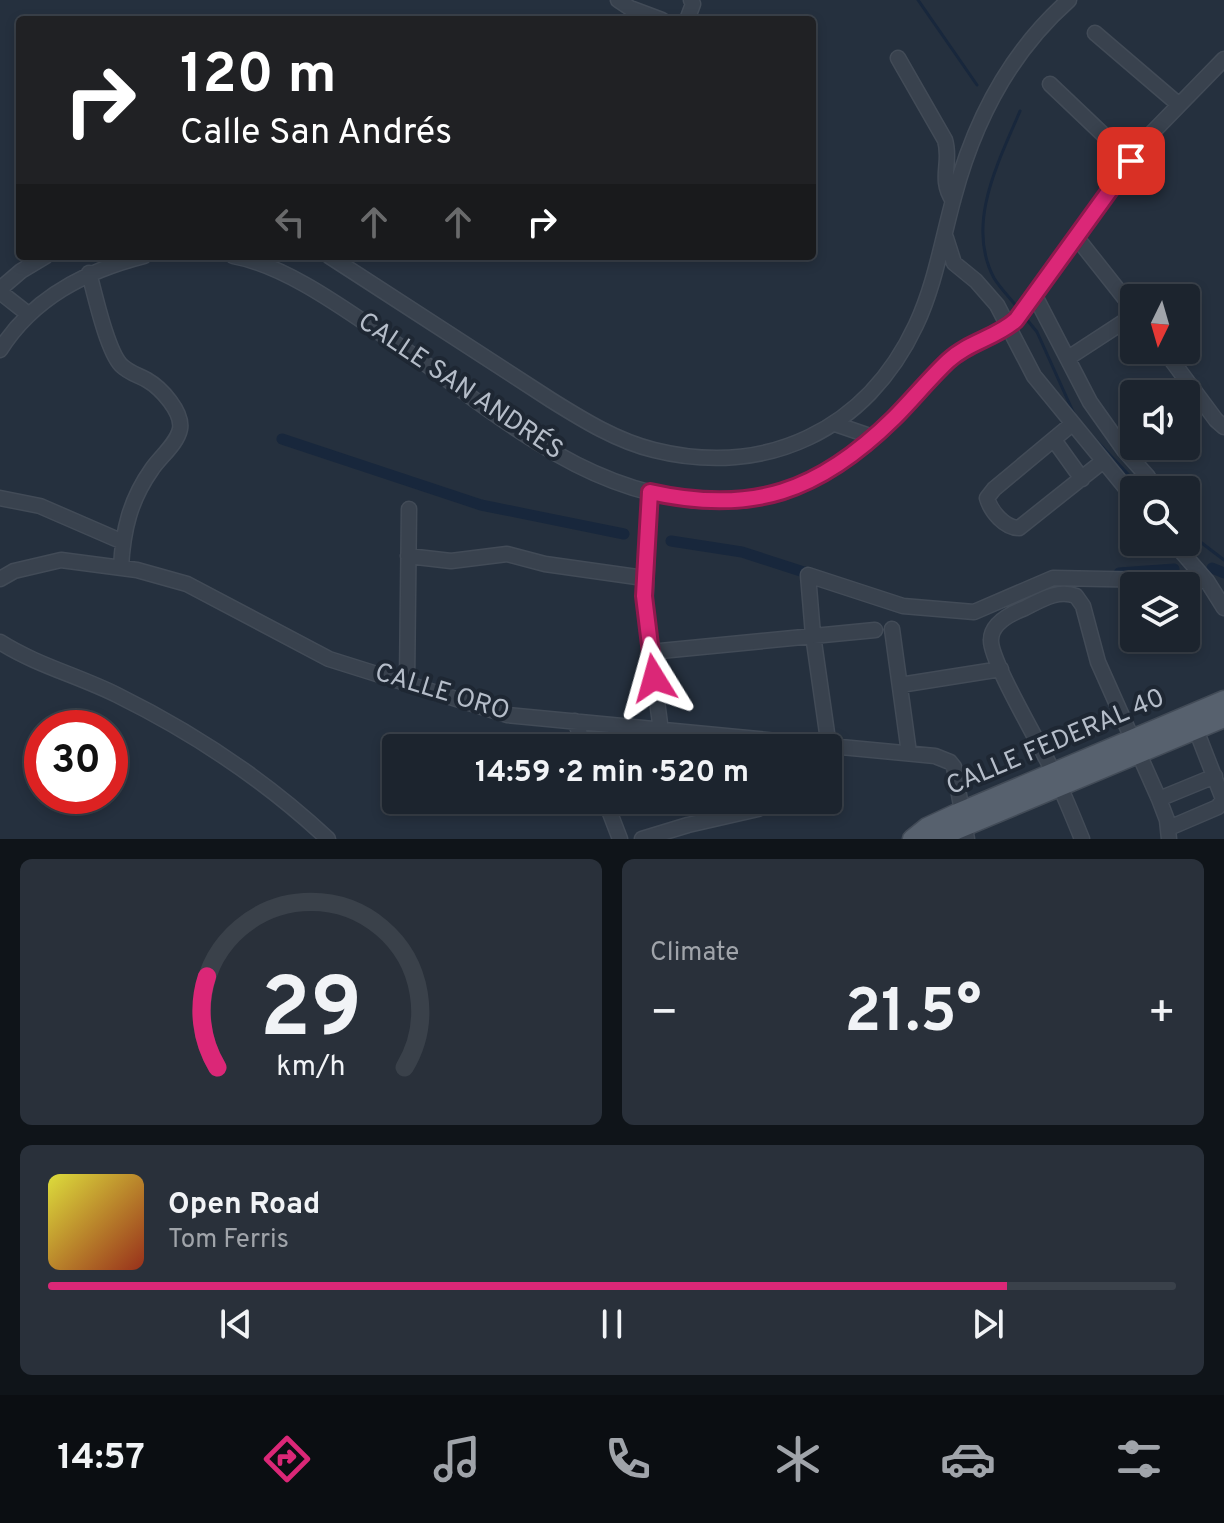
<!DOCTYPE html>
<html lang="en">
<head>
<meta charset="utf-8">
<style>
	body { margin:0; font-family:Overpass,sans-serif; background:#29303a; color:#f1f3f6; height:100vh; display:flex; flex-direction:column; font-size:30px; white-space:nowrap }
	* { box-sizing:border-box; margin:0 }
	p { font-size:26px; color:#a0a4aa }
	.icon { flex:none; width:44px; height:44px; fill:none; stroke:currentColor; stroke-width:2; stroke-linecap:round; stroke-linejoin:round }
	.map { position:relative; height:839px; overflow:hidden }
	.details { display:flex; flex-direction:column; gap:20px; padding:20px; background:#0f1419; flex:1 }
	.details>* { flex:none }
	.top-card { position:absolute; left:16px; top:16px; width:800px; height:244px; border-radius:8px; box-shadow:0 4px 12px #0003,0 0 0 2px #3a414a; background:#202124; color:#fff; overflow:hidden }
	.needle { width:52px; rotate:185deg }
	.buttons { position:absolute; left:1120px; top:284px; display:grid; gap:16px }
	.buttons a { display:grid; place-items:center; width:80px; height:80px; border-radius:8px; background:#1c242e; box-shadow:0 4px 12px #0003,0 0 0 2px #3a414a; font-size:40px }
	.speed { position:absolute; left:24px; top:710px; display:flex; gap:16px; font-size:40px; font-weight:700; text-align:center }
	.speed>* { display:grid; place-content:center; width:104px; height:104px; border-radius:50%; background:#1c242e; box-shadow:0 4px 12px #0003,0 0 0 2px #3a414a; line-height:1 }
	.speed .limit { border:12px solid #d22; background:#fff; color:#111 }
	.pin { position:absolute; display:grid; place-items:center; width:68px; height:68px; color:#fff; margin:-34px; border-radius:16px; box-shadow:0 4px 12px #0006 }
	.me { position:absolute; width:88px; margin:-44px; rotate:352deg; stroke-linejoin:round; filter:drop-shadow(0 0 6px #0008) }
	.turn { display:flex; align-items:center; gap:28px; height:168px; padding:0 32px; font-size:36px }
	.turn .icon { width:104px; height:104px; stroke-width:2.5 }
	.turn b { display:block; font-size:56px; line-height:68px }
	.lanes { display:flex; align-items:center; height:76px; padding:0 32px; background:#0003; justify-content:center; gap:40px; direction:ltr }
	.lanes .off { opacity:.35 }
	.big { font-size:60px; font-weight:700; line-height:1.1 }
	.details .widget { flex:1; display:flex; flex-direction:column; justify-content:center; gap:12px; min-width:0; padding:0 28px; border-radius:12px; background:#29303a }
	.details .dial { align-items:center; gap:0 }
	.dial svg { height:208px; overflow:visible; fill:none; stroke:#3a414a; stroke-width:7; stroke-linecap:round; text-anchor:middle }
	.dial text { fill:#f1f3f6; stroke:none }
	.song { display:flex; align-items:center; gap:24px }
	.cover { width:96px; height:96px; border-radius:12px; background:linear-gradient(135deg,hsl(60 70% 55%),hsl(10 70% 35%)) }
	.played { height:8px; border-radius:4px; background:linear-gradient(90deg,#db2777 85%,#3a414a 85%) }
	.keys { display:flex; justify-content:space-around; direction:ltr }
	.heat { display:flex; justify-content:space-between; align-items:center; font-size:44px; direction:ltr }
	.details .tiles { flex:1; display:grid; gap:20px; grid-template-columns:1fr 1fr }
	.widget:last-child { grid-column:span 2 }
	.trip { position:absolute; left:382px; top:734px; width:460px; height:80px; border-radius:8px; background:#1c242e; box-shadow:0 4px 12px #0003,0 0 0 2px #3a414a; font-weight:700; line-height:80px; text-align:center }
	.tabs { display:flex; height:128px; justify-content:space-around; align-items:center; background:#0b0e12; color:#a0a4aa }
	.tabs .icon { width:56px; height:56px }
	.tabs .active { color:#db2777 }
	.tabs b { font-size:36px; color:#f1f3f6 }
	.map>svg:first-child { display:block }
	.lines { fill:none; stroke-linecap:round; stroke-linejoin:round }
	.stream { stroke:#18273c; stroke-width:3 }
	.canal { stroke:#18273c; stroke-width:11 }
	.minor-casing { stroke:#424b57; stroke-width:17 }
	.major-casing { stroke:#424b57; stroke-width:21 }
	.minor { stroke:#39424e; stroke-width:14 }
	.major { stroke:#57616e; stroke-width:18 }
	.route-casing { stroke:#8e194d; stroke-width:20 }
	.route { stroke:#db2777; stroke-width:14 }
	.labels { text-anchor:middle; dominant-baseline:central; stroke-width:8; stroke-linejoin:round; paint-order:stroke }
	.street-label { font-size:26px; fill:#b5bdc9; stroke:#1e2733 }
</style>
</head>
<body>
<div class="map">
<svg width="1224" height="839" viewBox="0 0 1224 839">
	<rect width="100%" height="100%" fill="#25303e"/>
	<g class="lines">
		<!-- stream -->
		<path class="stream" d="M918,0L977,85
			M1017,307C1010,298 1000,288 994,278C965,224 999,161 1020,111
			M1024,316L1037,332L1075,416
			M1090,434L1143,490
			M1186,531L1224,560"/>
		<!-- canal -->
		<path class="canal" d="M282,439L481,505L624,534
			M671,541L742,552L813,575
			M1212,568L1224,573
			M1119,573L1174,569"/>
		<defs>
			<path id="minor" d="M618,0L630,8L662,20
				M687,20L693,4L691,0
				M1095,33L1178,104
				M898,58L945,140C952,163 938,178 953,201
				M1050,84L1131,161
				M946,238L954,263L976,281L997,305L1034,376L1134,498
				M1077,238L1134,310
				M233,256C289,266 351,314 398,345C445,376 489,413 537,442C633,503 744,528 844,461C885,433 913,393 949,360C969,342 997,338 1016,320L1149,136L1224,59
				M329,256L551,400C583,420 617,441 654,450C766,478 867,430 916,325C935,285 942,240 954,197C974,122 1010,52 1069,0
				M89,273C95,295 107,350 121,365C129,373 138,375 147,380C161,388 183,412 180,429C177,444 160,457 152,469C130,500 123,530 121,567
				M0,289L21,271L46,256
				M0,292L28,314
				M1035,296L1090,402L1124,450L1148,477
				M0,350C33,298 85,271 144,256
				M1164,350L1216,420L1224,427
				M1068,358L1134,315
				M835,424L873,437
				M1072,424L994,489L987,498C991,512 1005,528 1019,528L1102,462
				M1054,440L1082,479
				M650,492L645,611L661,731
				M0,498L40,506L123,542
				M1173,542L1207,581L1224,608
				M408,556L451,561L507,554L545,564L644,578
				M0,579L14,571L61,560L137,570L187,584L329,659L507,715L935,756L950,762L954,767L967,839
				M892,629L909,753
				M0,642C36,665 79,676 117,695C194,733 265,780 328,839
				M650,652L875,630
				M407,683L409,509
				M900,685L1001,669
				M575,721L585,748
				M829,747L813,635L808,575L903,606L974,612L1053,578L1207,581
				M1159,799L1215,776
				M605,800L620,839
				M1169,828L1218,807L1223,799L1193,722
				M642,839L688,825L758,809L765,800
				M1082,839C1073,817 1064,794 1053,772C1042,747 990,661 991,640C991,623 1012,613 1025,608C1041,600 1058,589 1076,596L1083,606L1098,662L1159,799L1167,820L1169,839"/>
			<path id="major" d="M912,839L927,827L957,813L1224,700
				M935,839L1224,718"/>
		</defs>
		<!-- minor casing -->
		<use href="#minor" class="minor-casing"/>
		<!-- major casing -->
		<use href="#major" class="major-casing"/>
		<!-- minor -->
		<use href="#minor" class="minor"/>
		<!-- major -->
		<use href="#major" class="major"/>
	</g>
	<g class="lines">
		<defs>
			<path id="route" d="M654,678L644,596L650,492C752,515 819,492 894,418C912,400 929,379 948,361C968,342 996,338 1016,320L1131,161"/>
		</defs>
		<!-- route casing -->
		<use href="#route" class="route-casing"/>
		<!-- route -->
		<use href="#route" class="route"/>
	</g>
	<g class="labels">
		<!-- street labels -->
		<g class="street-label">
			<text transform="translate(460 387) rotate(34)">CALLE SAN ANDRÉS</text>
			<text transform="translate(442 693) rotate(17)">CALLE ORO</text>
			<text transform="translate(1056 743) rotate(-23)">CALLE FEDERAL 40</text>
		</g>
	</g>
</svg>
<div class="buttons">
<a><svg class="needle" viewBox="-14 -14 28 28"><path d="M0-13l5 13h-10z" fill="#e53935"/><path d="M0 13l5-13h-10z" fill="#a0a4aa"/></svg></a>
<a><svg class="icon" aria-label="sound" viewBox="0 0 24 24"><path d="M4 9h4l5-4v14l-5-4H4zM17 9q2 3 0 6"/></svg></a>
<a><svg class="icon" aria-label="search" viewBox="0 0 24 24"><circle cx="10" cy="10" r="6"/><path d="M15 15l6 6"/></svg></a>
<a><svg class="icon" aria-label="layers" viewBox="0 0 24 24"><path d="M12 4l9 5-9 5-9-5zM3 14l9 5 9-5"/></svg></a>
</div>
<div class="speed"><div class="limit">30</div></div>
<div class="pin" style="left:1131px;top:161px;background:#d93025"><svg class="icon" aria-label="arrive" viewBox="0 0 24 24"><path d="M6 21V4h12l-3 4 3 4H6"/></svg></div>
<svg class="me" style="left:654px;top:678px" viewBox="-20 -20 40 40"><path d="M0-17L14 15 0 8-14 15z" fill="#db2777" stroke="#fff" stroke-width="4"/></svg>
<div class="trip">14:59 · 2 min · 520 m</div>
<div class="top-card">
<div class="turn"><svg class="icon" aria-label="right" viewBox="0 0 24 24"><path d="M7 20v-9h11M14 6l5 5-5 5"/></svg><div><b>120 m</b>Calle San Andrés</div></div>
<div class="lanes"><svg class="icon off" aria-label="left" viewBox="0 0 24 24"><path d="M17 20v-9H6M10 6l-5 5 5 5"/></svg><svg class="icon off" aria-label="ahead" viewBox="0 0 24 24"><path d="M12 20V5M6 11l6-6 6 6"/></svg><svg class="icon off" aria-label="ahead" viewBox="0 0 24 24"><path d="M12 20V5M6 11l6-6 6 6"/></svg><svg class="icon" aria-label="right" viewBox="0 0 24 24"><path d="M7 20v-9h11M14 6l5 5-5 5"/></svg></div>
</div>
</div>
<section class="details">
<div class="tiles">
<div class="widget dial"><svg viewBox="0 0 100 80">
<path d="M14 69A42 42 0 1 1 86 69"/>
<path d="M14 69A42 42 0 0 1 10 34" stroke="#db2777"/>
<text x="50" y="56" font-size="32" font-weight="700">29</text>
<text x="50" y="72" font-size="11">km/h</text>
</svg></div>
<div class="widget"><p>Climate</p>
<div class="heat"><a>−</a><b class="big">21.5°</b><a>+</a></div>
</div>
<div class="widget">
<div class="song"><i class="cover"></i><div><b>Open Road</b><p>Tom Ferris</p></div></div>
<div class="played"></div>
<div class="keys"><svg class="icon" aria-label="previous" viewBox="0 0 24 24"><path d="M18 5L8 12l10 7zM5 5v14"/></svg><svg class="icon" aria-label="pause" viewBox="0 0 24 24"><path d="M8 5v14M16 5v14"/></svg><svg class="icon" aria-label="next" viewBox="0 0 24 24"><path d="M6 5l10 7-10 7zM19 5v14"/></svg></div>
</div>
</div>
</section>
<nav class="tabs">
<b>14:57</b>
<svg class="icon active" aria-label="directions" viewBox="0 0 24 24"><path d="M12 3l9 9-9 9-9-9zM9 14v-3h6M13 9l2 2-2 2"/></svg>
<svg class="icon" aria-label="music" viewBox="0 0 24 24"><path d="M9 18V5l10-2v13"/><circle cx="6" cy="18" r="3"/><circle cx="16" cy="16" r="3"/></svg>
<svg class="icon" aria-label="phone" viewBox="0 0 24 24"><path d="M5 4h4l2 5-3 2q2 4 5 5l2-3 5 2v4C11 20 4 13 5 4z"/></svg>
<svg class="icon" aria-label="climate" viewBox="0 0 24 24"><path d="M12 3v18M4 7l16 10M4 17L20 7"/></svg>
<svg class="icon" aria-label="car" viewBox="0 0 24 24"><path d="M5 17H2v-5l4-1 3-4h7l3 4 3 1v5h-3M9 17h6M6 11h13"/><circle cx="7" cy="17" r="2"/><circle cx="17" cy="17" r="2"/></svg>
<svg class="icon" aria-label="filters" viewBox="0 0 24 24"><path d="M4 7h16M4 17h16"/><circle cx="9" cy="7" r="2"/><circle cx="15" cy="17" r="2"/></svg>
</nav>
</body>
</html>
